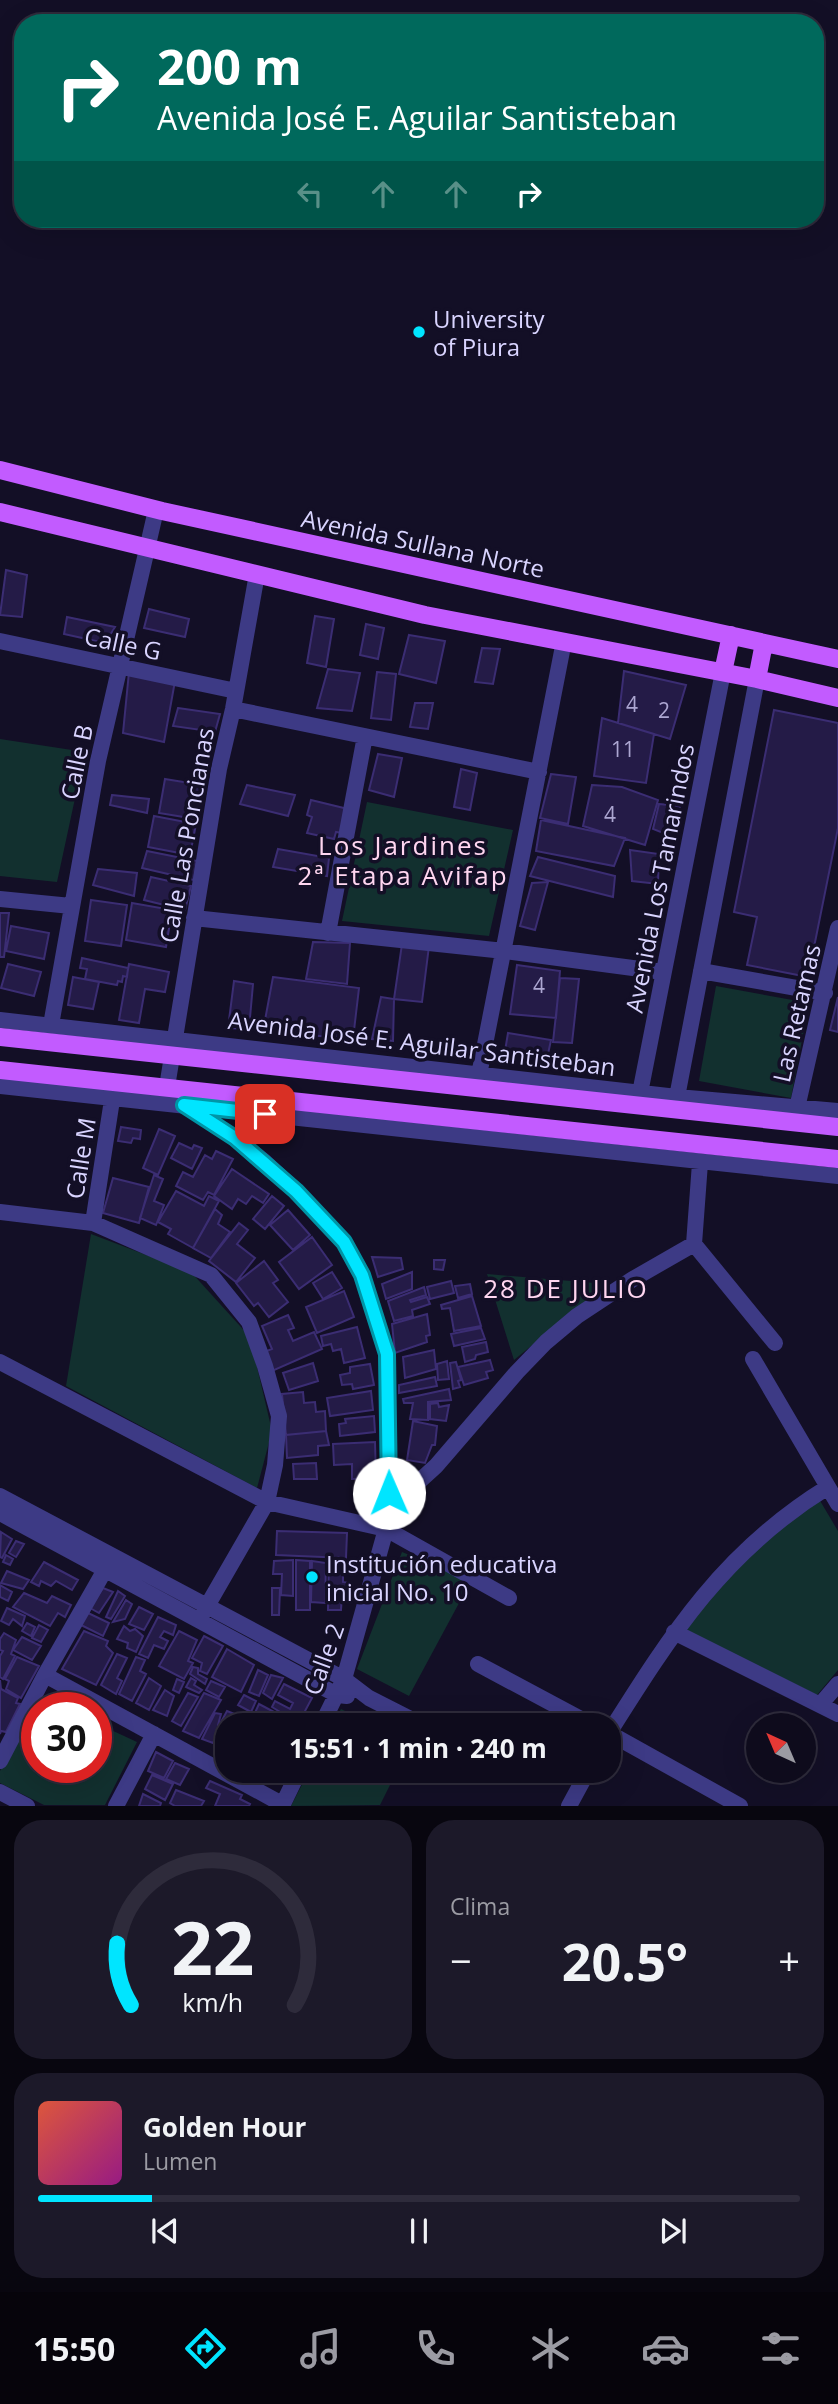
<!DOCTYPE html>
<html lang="es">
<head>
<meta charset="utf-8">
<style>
	body { margin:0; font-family:"Open Sans",sans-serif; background:#1c1929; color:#f1f3f6; height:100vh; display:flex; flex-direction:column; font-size:26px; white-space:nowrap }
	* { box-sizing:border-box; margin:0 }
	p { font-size:23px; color:#9b9ba3 }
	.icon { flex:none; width:38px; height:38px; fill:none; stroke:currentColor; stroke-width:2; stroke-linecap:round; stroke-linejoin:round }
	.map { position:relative; height:1806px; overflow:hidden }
	.drawer { display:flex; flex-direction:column; gap:14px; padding:14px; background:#08060f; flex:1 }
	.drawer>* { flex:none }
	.guide { position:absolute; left:14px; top:14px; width:810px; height:214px; border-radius:28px; box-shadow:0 7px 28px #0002,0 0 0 2px #2e2b3b; background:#00695c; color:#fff; overflow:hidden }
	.needle { width:46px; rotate:316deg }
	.controls { position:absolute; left:746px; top:1713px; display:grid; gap:14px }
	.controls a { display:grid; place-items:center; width:70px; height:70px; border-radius:50%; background:#0e0b1c; box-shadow:0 7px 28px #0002,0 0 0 2px #2e2b3b; font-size:35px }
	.speed { position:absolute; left:21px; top:1692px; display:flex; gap:14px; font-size:35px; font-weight:700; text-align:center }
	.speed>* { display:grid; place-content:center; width:91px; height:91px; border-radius:50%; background:#0e0b1c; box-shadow:0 7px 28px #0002,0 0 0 2px #2e2b3b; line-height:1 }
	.speed .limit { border:10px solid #d22; background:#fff; color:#111 }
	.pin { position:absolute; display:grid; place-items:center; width:60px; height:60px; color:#fff; margin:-30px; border-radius:14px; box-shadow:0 4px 10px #0006 }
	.me { position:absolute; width:77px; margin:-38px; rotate:359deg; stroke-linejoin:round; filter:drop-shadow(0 0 5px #0008) }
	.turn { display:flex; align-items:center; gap:24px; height:147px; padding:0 28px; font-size:32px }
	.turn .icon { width:91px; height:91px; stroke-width:2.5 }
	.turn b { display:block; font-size:49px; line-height:60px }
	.lanes { display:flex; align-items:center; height:66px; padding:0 28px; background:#0003; justify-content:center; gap:35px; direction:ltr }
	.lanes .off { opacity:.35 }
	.big { font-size:52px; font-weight:700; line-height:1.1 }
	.drawer .card { flex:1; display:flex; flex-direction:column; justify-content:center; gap:10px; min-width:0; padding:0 24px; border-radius:28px; background:#1c1929 }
	.drawer .dial { align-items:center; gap:0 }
	.dial svg { height:182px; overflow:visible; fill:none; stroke:#2e2b3b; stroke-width:7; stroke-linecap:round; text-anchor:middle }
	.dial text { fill:#f1f3f6; stroke:none }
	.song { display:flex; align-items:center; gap:21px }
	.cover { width:84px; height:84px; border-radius:10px; background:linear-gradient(135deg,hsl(10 70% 55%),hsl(310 70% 35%)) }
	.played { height:7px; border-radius:4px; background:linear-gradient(90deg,#00e5ff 15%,#2e2b3b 15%) }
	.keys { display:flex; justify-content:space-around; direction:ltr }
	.heat { display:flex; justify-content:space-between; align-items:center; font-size:38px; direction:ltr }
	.drawer .tiles { flex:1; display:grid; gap:14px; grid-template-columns:1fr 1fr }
	.card:last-child { grid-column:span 2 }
	.trip { position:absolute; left:215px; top:1713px; width:406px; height:70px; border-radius:28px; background:#0e0b1c; box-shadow:0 7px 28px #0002,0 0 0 2px #2e2b3b; font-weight:700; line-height:70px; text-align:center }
	.menu { display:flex; height:112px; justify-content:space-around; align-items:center; background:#06040b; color:#9b9ba3 }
	.menu .icon { width:49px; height:49px }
	.menu .selected { color:#00e5ff }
	.menu b { font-size:32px; color:#f1f3f6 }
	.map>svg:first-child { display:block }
	.green { fill:#12302f }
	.building { fill:#241b47; stroke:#3b2d73; stroke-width:2 }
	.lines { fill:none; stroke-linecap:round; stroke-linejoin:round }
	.minor { stroke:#3d3a85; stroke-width:16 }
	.major { stroke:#c25bff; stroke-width:18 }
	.route-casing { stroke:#0095a6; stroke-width:18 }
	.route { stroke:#00e5ff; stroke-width:12 }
	.poi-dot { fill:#00e5ff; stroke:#130f26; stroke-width:2.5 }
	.labels { text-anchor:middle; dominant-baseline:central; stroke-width:7; stroke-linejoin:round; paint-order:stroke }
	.number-label { font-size:21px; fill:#aca6d1 }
	.poi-label { font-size:24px; fill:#d9d4ff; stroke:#130f26; text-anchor:start }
	.street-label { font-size:24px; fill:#d9d4ff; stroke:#130f26 }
	.neighbourhood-label { font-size:26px; letter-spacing:2px; fill:#ffd6f0; stroke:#130f26 }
</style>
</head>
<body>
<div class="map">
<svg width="838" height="1806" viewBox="0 0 838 1806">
	<rect width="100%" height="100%" fill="#130f26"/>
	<!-- green -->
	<path class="green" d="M0,739L85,752L57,882L0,876Z
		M367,802L513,830L489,936L342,921Z
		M716,986L809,1003L791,1098L699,1081Z
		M91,1234L191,1272L250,1337L272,1431L257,1488L66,1386Z
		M487,1274L607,1284L514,1360Z
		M819,1499L838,1531V1670L817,1695L683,1630L753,1550Z
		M402,1552L461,1576L465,1592L409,1696L357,1669Z
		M39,1696L65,1708H37V1768H96V1723L137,1742L105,1805H44L0,1783V1771Z
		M341,1709L373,1725H332Z
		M309,1771H397L380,1805L291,1806Z"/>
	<!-- building -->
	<path class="building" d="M6,570L27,575L22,617L0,615Z
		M149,609L189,619L185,637L144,628Z
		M315,616L334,619L326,667L307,663Z
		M67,617L115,627L105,643L64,634Z
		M366,624L384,628L378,659L360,655Z
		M409,635L445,641L436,683L399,674Z
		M482,648L500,649L493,684L475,682Z
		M328,669L360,673L352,711L317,708Z
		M624,671L686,685L670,739L618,723Z
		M129,672L175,681L164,742L123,733Z
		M377,672L396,674L391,720L371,718Z
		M415,703H433L428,729L410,727Z
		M178,708L220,714L215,732L173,726Z
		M774,710L838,723V828L808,977L747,965L757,917L734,912Z
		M602,718L654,734L646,783L594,776Z
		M378,754L402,758L394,797L369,790Z
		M461,769L477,773L470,810L454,807Z
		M551,774L576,777L568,824L540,818Z
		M165,779L202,785L196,819L159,813Z
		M247,785L295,795L288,816L240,804Z
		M592,785L622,787L658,800L645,845L583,826Z
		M112,795L149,799L147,813L110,805Z
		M311,800L348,809L342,833L336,832L334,839L307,833L312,817L307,815Z
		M659,804L680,806L673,837L653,829Z
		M154,816L196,824L190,855L148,847Z
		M541,820L625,838L614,866L536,851Z
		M278,849L329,858L327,876L273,867Z
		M630,850L659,854L658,884L632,881Z
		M147,851L197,861L194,880L142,868Z
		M538,857L615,876L613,897L530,876Z
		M98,869L137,873L134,896L93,885Z
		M151,877L191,886L185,910L144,900Z
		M548,882L535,930L520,926L532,883Z
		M91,900L127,905L121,946L85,941Z
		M132,903L172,910L166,947L126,940Z
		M0,913H9L4,957H0Z
		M11,926L49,933L44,959L6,951Z
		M313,942L350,943L347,984L306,979Z
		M402,944L429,946L422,1002L394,999Z
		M82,958L128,968L127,977L123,976L122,982L118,981L117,985L85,979L87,969L80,968Z
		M8,964L41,972L34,996L1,988Z
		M129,964L169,972L165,992L145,989L139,1023L119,1020Z
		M517,965L560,971L556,1018L510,1014Z
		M73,977L99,982L93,1009L68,1005Z
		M273,977L359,988L353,1039L263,1031Z
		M560,978L579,979L572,1043L553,1042Z
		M234,981L253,984L249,1029L228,1028Z
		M381,997L394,999L393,1041L372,1039Z
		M838,997V1032L830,1030Z
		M508,1033L551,1040L545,1068L504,1057Z
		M121,1127L141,1130L140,1139L133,1138L131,1143L118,1141Z
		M159,1129L175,1136L158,1175L143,1168Z
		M179,1143L192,1149L194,1145L202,1148L192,1169L171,1158Z
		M216,1151L233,1159L214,1195L208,1192L203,1200L176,1186L183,1172L193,1177L205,1155L212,1159Z
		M232,1169L269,1194L263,1203L252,1196L246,1204L238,1199L232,1209L214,1196Z
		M154,1175L163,1179L154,1201L164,1205L156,1225L140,1218Z
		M113,1178L149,1187L139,1223L103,1213Z
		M176,1191L204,1206L209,1196L219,1201L193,1248L168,1234L171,1229L158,1222Z
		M272,1196L284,1206L265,1229L253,1219Z
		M215,1209L222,1215L218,1224L230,1232L211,1258L193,1248Z
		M288,1210L310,1235L293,1250L270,1225Z
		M239,1223L248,1230L237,1244L255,1258L236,1282L209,1261Z
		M312,1237L332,1265L299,1289L279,1262Z
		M372,1257L401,1258L403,1269L378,1277Z
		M434,1260H445L443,1270L434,1269Z
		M264,1261L278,1280L273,1283L288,1302L269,1317L258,1303L254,1306L236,1283Z
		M332,1272L342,1288L323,1299L313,1283Z
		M412,1272V1289L386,1299L382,1284Z
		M451,1281L454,1293L430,1299L427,1287Z
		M470,1284L472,1294L458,1298L455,1286Z
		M424,1287L426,1295L410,1300L411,1302L427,1297L430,1304L412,1310L413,1316L394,1321L388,1301Z
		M344,1291L354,1317L317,1333L306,1307Z
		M472,1296L481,1326L454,1331L450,1308L442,1309L441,1305Z
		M427,1314L430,1335L426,1336L427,1342L395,1353L392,1324Z
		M288,1315L294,1328L288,1330L293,1341L314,1332L322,1349L272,1371L264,1352L272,1349L262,1326Z
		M357,1327L365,1358L344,1363L341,1349L333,1351L331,1344L323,1346L321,1336Z
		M481,1328L485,1339L454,1346L451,1334Z
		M486,1342L488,1352L476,1355L475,1359L465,1362L462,1347Z
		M434,1350L436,1369L405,1378L403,1357Z
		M490,1360L493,1370L486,1372L488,1378L464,1385L458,1367Z
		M447,1361L449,1379L438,1380L437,1364Z
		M456,1362L461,1380L458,1381L460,1387L453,1389L450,1363Z
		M313,1363L318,1381L289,1390L283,1373Z
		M370,1364L374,1385L353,1389L352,1384L342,1385L340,1375L350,1373V1367Z
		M435,1377L437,1386L399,1393V1385Z
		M449,1389L451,1400L428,1402V1420L410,1419L413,1403H404L403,1399Z
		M371,1391L373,1410L330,1416L327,1398Z
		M303,1392L304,1403L315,1402L316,1412L325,1411L326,1431L286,1435L282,1394Z
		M438,1403L439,1407L449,1405L446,1421L430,1419V1404Z
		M374,1416L375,1432L340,1436L339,1424L346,1423L345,1419Z
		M413,1421L437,1426L435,1445H432L425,1463L407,1460Z
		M326,1431L329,1445L318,1446V1455L287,1458L286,1435Z
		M375,1442L376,1478L352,1479V1464L334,1465L333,1444Z
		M316,1463L317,1479H294L293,1464Z
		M277,1531L347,1533L346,1558L276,1555Z
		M1,1532L12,1539L2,1558L0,1557Z
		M16,1541L24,1544L16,1557L9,1553Z
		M6,1555L13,1559L10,1565L3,1562Z
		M329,1559L343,1560V1582L349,1583L348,1595H342L341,1610H328Z
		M293,1560V1596L281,1595L282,1574H273L274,1561Z
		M296,1560L310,1561V1610H296Z
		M312,1561L326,1563L325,1603L311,1602Z
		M44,1562L78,1580L72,1590L56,1581L51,1586L41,1581L39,1586L31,1582Z
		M7,1571L29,1580L23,1589L1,1583Z
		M0,1585L12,1592L8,1601L0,1597Z
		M103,1588L113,1592L99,1613L90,1608Z
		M272,1588H280L279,1615H272Z
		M118,1591L125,1596L111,1619L106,1617Z
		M24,1593L47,1603L52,1596L71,1605L65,1617L58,1613L50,1626L13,1607Z
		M126,1600L132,1604L125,1619L113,1622Z
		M139,1607L153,1614L144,1630L129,1624Z
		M7,1608L25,1616L22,1626L13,1619L9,1625L1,1621Z
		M86,1612L109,1623L103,1636L79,1624Z
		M158,1617L176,1625L173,1635L164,1631L160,1637L168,1641L164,1649L154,1645L148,1658L139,1654Z
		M27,1623L35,1627L31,1636L22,1631Z
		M39,1625L48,1630L41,1642L32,1638Z
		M124,1626L130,1631L135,1629L143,1636L136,1652L127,1648L128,1643L117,1639Z
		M84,1631L108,1641L106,1646L113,1653L96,1685L62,1669Z
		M179,1631L197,1640L188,1661L193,1663L184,1679L159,1666Z
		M4,1633L16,1640L11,1654L15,1656L3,1679L0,1677V1656L3,1651L0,1650V1639Z
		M204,1636L223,1646L207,1674L200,1671L202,1663L192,1658Z
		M22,1637L41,1646L32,1660L13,1650Z
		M227,1649L254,1665L241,1692L212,1677Z
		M117,1654L127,1658L117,1678L122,1681L116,1694L101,1685Z
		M17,1657L39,1666L21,1698L6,1689L9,1681L5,1679Z
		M136,1657L145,1660L140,1671L146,1674L132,1701L119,1694Z
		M193,1667L198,1668V1674L207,1679L205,1684L190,1674Z
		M258,1670L268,1675L259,1696L249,1692Z
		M271,1675L283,1678L272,1699L263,1693Z
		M149,1678L161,1686L149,1710L136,1703Z
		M191,1678L196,1681L194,1685L202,1690L199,1693L186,1687Z
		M177,1679L184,1682L179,1693L173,1690Z
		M0,1680L1,1689L18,1698L16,1703L20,1704L6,1732L1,1731L0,1734Z
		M211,1681L225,1687L219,1697L206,1690Z
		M284,1684L312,1698L297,1726L276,1725L279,1718L282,1719L285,1715L272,1707L275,1701L290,1709L293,1703L278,1695Z
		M165,1690L174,1696L167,1716L153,1710Z
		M188,1693L198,1697L181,1726L172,1721Z
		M204,1693L221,1700L199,1738L183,1731Z
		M244,1695L256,1701L251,1712L238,1705Z
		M259,1704L276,1713L271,1723L254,1715Z
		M227,1711L242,1717L238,1723L242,1726H228L221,1722Z
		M215,1713L221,1714L218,1725L222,1727L213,1743L202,1739Z
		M223,1732L228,1733V1749L217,1743Z
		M156,1752L173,1761L164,1778L148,1771Z
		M175,1763L189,1769L180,1785L166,1779Z
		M256,1771H275L270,1779Z
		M152,1775L173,1784L165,1800L145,1789Z
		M210,1781L242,1795L240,1799L250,1804L249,1806H215L220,1794L206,1788Z
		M176,1790L204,1801L201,1806H175L170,1803Z
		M143,1794L161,1803L160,1806H139Z"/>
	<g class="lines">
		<!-- minor -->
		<path class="minor" d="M0,641L236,691
			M233,709L539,772
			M0,899L71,906
			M194,918L504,951L663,972
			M328,933L365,736
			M701,971L825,993
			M0,1020L677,1097L838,1111
			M51,1025L98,761L156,510
			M479,1075L564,641
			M0,1086L838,1176
			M640,1093L723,672
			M677,1097L757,679
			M165,1099L219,769L233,709L257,574
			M189,1108L235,1138L265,1162L296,1191L344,1242L362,1274L387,1354L389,1493L386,1529L344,1679L321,1726
			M797,1108L838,928
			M0,1212L93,1223L211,1275L249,1322L265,1366L279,1416L275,1465L267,1502L199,1620
			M93,1223L112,1100
			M694,1244L775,1343
			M694,1244L700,1163
			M753,1359L838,1504
			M0,1362L267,1502L386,1529L509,1598
			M389,1493L414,1486L436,1466L517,1372L546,1342L577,1316L633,1279L694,1244
			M0,1496L344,1679L369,1698L424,1726
			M0,1513L337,1695L347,1696
			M674,1632L838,1714
			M478,1664L594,1726
			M45,1675L282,1804
			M820,1705L838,1684
			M609,1733C672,1633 724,1551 828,1487
			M609,1733L740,1806
			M0,1761L45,1675L110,1561
			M0,1792L27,1806
			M116,1806L154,1734
			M282,1806L299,1771
			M569,1806L588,1771"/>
		<!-- major -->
		<path class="major" d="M0,470L162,511L838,659
			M0,512L425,615L757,679L838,698
			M723,672L731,635
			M757,679L764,643
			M0,1037L838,1127
			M0,1070L838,1159"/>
	</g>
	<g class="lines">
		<defs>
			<path id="route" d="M265,1114L184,1105L235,1138L296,1191L344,1242L362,1275L387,1354L389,1493"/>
		</defs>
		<!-- route casing -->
		<use href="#route" class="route-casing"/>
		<!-- route -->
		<use href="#route" class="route"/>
	</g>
	<!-- markers -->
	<g class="poi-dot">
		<circle cx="419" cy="332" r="7"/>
		<circle cx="312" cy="1577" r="7"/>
	</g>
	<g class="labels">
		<!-- number labels -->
		<g class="number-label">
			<text x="632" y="704">4</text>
			<text x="664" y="710">2</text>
			<text x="623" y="749">11</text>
			<text x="610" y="814">4</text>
			<text x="539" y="985">4</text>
		</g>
		<!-- poi labels -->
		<g class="poi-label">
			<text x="433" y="318">University<tspan x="433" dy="28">of Piura</tspan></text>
			<text x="326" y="1563">Institución educativa<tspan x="326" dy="28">inicial No. 10</tspan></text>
		</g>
		<!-- street labels -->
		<g class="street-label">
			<text transform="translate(423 543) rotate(12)">Avenida Sullana Norte</text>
			<text transform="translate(123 643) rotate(12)">Calle G</text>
			<text transform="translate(76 762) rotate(-78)">Calle B</text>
			<text transform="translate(186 835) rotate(-80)">Calle Las Poncianas</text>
			<text transform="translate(659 878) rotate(-79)">Avenida Los Tamarindos</text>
			<text transform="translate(796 1013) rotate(-77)">Las Retamas</text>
			<text transform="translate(422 1043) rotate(7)">Avenida José E. Aguilar Santisteban</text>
			<text transform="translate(80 1158) rotate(-81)">Calle M</text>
			<text transform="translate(323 1659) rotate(-70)">Calle 2</text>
		</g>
		<!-- neighbourhood labels -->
		<g class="neighbourhood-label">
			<text x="403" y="845">Los Jardines<tspan x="403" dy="30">2ª Etapa Avifap</tspan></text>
			<text x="566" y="1288">28 DE JULIO</text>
		</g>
	</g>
</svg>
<div class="controls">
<a><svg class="needle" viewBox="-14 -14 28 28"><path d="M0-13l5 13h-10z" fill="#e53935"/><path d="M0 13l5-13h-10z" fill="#9b9ba3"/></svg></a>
</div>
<div class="speed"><div class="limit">30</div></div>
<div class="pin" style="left:265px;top:1114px;background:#d93025"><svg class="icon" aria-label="arrive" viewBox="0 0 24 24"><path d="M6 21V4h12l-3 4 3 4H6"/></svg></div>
<svg class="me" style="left:389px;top:1493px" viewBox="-20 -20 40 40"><circle r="19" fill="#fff"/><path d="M0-13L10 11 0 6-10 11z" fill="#00e5ff"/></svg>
<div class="trip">15:51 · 1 min · 240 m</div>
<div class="guide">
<div class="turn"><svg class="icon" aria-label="right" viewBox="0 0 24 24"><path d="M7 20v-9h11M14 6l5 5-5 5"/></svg><div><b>200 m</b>Avenida José E. Aguilar Santisteban</div></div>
<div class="lanes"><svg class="icon off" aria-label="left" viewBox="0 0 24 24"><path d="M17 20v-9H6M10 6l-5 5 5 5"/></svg><svg class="icon off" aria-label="ahead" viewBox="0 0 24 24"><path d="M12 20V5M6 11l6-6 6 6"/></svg><svg class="icon off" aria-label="ahead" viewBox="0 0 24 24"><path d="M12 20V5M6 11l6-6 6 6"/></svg><svg class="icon" aria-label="right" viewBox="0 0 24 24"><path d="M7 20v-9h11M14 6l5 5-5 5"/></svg></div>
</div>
</div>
<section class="drawer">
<div class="tiles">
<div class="card dial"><svg viewBox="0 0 100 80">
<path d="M14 69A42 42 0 1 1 86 69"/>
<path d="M14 69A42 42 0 0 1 8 42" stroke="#00e5ff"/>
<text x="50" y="56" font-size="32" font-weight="700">22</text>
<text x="50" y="72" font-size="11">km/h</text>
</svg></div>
<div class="card"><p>Clima</p>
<div class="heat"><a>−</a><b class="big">20.5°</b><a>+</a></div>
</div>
<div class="card">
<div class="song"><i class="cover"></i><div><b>Golden Hour</b><p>Lumen</p></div></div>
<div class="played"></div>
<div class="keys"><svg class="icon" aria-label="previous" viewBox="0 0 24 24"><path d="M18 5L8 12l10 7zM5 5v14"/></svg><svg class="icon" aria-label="pause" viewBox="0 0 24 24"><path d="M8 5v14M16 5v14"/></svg><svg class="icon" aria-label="next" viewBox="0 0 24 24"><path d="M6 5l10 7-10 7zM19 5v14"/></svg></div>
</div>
</div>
</section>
<nav class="menu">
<b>15:50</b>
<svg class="icon selected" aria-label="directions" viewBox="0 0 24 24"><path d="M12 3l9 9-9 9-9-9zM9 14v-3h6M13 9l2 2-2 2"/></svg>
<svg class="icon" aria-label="music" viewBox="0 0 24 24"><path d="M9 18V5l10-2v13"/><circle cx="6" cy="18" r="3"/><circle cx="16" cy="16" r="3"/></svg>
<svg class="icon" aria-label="phone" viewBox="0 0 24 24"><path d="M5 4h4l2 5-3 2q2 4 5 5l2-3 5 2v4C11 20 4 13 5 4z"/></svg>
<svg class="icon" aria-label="climate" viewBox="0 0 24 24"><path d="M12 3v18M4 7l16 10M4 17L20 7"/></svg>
<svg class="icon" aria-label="car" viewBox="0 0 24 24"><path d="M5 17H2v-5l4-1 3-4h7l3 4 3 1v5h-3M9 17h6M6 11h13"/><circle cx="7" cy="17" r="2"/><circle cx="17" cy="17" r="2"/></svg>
<svg class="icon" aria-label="filters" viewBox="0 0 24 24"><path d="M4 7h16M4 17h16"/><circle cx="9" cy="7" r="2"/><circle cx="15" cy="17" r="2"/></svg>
</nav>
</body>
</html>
